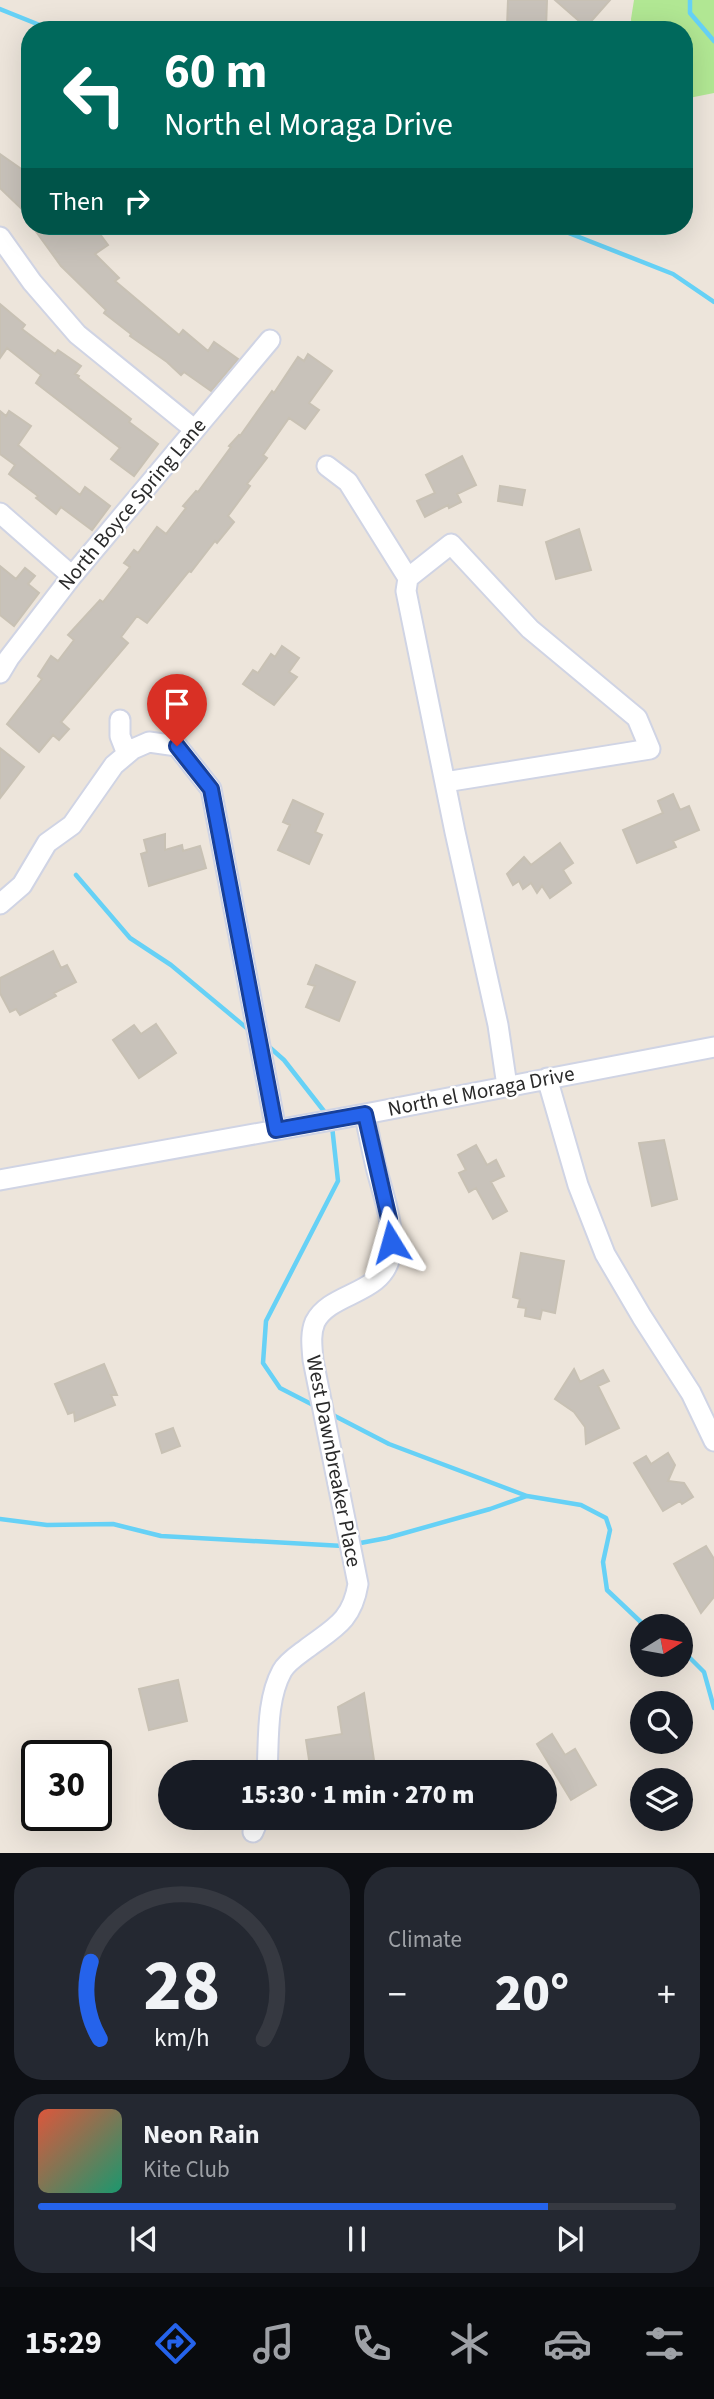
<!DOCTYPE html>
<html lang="en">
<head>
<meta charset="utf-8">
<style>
	body { margin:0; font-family:"Source Sans 3",sans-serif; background:#242831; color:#f1f3f6; height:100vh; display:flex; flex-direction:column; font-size:26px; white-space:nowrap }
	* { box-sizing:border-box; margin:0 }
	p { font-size:23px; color:#9ea1a6 }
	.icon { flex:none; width:38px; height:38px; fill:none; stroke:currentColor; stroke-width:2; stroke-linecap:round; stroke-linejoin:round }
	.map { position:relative; height:1853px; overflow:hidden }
	.details { display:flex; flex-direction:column; gap:14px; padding:14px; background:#0d0f14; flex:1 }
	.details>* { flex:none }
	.top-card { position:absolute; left:21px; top:21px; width:672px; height:214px; border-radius:28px; box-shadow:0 7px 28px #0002; background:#00695c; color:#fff; overflow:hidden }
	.needle { width:46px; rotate:79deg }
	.buttons { position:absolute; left:630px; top:1614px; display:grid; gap:14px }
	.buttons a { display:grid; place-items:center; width:63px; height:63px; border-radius:50%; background:#171b24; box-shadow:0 7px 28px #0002; font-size:35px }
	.speed { position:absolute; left:21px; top:1740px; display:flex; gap:14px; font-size:35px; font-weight:700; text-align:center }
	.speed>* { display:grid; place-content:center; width:91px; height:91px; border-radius:50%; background:#171b24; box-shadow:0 7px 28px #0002; line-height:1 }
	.speed .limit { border:4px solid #111; border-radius:10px; background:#fff; color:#111 }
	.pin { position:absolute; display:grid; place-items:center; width:60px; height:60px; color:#fff; margin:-72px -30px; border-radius:50% 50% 50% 0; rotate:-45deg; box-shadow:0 0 7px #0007 }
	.pin .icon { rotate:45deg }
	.me { position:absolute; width:77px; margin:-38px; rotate:352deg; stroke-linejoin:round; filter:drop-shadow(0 0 5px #0008) }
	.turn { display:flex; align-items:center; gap:24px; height:147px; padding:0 28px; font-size:32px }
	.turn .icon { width:91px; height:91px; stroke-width:2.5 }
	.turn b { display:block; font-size:49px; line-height:60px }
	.then { display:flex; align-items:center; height:66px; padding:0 28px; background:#0003; gap:14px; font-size:26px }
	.big { font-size:52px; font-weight:800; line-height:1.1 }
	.details .tile { flex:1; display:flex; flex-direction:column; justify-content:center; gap:10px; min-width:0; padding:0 24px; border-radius:28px; background:#242831 }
	.details .dial { align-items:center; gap:0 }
	.dial svg { height:182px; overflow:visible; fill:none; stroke:#363941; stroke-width:7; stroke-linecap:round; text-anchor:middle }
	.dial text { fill:#f1f3f6; stroke:none }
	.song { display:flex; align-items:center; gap:21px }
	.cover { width:84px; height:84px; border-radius:10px; background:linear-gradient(135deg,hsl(10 70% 55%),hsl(160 70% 35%)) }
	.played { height:7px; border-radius:4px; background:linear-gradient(90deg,#2563eb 80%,#363941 80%) }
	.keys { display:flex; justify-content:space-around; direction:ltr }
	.heat { display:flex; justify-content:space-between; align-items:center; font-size:38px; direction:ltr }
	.details .tiles { flex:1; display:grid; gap:14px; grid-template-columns:1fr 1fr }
	.tile:last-child { grid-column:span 2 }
	.trip { position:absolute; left:158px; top:1760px; width:399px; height:70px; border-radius:35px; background:#171b24; box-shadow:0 7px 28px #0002; font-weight:800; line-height:70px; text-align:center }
	.dock { display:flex; height:112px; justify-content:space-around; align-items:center; background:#090b0e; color:#9ea1a6 }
	.dock .icon { width:49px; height:49px }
	.dock .on { color:#2563eb }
	.dock b { font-size:32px; color:#f1f3f6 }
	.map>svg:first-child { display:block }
	.green { fill:#b1e793 }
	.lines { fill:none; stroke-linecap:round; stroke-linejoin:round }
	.stream { stroke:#66d1f6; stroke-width:4.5 }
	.building { fill:#c8c2ba; stroke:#c8c1b4; stroke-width:2 }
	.minor-casing { stroke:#d0d4e4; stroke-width:23 }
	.minor { stroke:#fff; stroke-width:19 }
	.route-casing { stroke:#184099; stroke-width:18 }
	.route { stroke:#2563eb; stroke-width:12 }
	.labels { text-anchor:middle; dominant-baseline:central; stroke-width:5; stroke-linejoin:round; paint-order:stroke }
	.street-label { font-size:21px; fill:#2a2a2a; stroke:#fff }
</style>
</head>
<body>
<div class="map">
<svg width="714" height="1853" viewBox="0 0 714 1853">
	<rect width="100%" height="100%" fill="#ede5db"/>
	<!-- green -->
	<path class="green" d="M634,0H714V93L684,99V30H632L631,19Z"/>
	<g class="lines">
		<!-- stream -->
		<path class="stream" d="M690,0V13L714,41
			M0,9L52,30
			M551,226L673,274L714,302
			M76,875L130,938L171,965L249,1030
			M267,1045L284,1060L327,1115
			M317,1407L280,1388L263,1363L266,1321L338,1181L332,1126
			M331,1414L389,1444L527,1496
			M0,1519L47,1525L113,1524L161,1536L343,1546
			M355,1544L387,1538L490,1509L527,1496L581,1505L606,1518L610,1530L603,1562L607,1590L645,1626
			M681,1649L704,1672L714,1708"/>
	</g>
	<!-- building -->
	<path class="building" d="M508,0H547L546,29L507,27Z
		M555,0H610L586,27Z
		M0,154L30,175V217L0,188Z
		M32,226H94L108,245L95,254L119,278L115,281L179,335L183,330L208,351L214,342L238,359L211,391L184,372L181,375L167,362L130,336L131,334L104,313L106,310L61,266Z
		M0,304L25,325L22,329L55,354L58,350L81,366L75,374L79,376L78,378L131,419L129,422L158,444L134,476L111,459L120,448L36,383L41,375L7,348L0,358Z
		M308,354L332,371L309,403L319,410L305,429L289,418L263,455L267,458L247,484L250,486L228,516L234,522L217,543L215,541L191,572L189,571L147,623L137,616L121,637L128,643L61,722L69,729L59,740L53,735L39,752L7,724L42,679L38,676L51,656L58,661L74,640L68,635L100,600L103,602L130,567L124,563L134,550L138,553L157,527L166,534L186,508L183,506L196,491L198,492L231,447L229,446L239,435L240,436L272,391L274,393L298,357L304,361Z
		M0,411L6,416L9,411L31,426L18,445L80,495L85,487L110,506L92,530L61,507L56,514L36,498L38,496L9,474L15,465L0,454Z
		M462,456L476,485L457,494L461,502L449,508L448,505L425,517L417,501L435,493L426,475Z
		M500,486L525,490L522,505L498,501Z
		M579,529L591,570L556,579L546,542Z
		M0,566L16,579L25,568L35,576L28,584L39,593L14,626L0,615Z
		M282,646L299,658L289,672L297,677L274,705L243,684L253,670L258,673L271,654L275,657Z
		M0,748L24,767L0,798Z
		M673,794L680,810L689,806L699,830L673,841L676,847L637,863L623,830L663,813L658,801Z
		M293,800L323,814L315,832L322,835L309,864L278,850L290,825L283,822Z
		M165,834V850L182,845L183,851L200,846L206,868L149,886L141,854L147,852L144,840Z
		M560,843L573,863L563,870L571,883L550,898L542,886L537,893L531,883L523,889L519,881L513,885L507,874L524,857L531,865Z
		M53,951L61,968L67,965L76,982L54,993L56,996L20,1015L16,1009L10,1012L0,993V978Z
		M316,965L355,982L339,1021L306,1007L315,986L308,984Z
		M156,1024L176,1053L139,1078L113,1040L134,1025L141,1034Z
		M664,1140L677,1199L652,1206L639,1143Z
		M476,1145L487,1165L496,1160L504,1176L491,1182L507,1211L493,1219L476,1188L469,1192L459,1173L466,1170L458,1155Z
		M521,1253L564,1261L555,1313L542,1310L540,1319L525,1316L526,1308L518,1307L520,1299L513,1297Z
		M104,1364L117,1395H111L115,1405L75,1421L74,1412L68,1414L55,1384Z
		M574,1369L580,1382L603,1370L609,1381L598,1386L619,1428L586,1444L585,1427L574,1412L555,1399Z
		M173,1428L180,1446L162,1453L156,1434Z
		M668,1453L675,1465L668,1481L684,1483L693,1497L682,1504L680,1501L663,1511L634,1463L646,1456L651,1464Z
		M706,1546L714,1559V1597L701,1613L674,1564Z
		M178,1680L187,1721L149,1730L139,1689Z
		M364,1693L375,1767L335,1773H311L306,1740L342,1734L338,1707Z
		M552,1734L565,1755L575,1749L596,1785L571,1800L537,1744Z"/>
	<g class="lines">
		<defs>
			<path id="minor" d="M0,237L32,282L77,334L194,429
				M327,466L348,482L408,578
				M0,513L72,576
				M0,673L9,658L72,576L270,340
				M120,720V736L127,754
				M445,782L650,749L637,718L530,629L451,544L408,578L406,591L455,832L498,1025L507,1086
				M0,904L22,885L47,843L72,825L114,765L133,749L149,742L177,746L211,789L276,1130
				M547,1078L578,1185L605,1254L642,1317L691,1393L714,1441
				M0,1180L365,1114L714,1047
				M267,1773C269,1741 266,1700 282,1671C287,1662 298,1655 306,1649C334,1628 352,1621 358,1584L313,1360C312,1347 310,1334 315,1322C330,1292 382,1295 390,1257C396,1228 383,1195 376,1167C372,1149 368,1132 365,1114
				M253,1832L259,1818"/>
		</defs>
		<!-- minor casing -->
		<use href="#minor" class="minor-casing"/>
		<!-- minor -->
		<use href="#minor" class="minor"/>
	</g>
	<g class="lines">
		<defs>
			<path id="route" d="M177,746L211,789L276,1130L365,1114L389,1219L391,1242"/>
		</defs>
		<!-- route casing -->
		<use href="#route" class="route-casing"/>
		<!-- route -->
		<use href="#route" class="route"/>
	</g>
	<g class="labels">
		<!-- street labels -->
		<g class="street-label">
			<text transform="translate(132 504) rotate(-50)">North Boyce Spring Lane</text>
			<text transform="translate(481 1091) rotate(-11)">North el Moraga Drive</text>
			<text transform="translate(334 1461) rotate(79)">West Dawnbreaker Place</text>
		</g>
	</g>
</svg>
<div class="buttons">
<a><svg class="needle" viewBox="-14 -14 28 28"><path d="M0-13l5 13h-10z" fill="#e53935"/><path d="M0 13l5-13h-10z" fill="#9ea1a6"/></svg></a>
<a><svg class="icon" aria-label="search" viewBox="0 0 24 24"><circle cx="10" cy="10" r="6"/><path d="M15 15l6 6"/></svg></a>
<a><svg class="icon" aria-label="layers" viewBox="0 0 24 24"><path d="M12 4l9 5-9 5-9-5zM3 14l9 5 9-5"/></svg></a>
</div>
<div class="speed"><div class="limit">30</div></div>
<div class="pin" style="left:177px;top:746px;background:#d93025"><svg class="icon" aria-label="arrive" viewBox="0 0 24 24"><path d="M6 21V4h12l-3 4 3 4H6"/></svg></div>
<svg class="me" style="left:391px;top:1242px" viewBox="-20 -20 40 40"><path d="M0-17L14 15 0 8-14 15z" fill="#2563eb" stroke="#fff" stroke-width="4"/></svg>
<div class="trip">15:30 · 1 min · 270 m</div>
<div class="top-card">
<div class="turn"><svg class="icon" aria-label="left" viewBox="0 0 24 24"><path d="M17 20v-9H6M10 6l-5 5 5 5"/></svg><div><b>60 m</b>North el Moraga Drive</div></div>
<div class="then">Then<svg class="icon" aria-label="right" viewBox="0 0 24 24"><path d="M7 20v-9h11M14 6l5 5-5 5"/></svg></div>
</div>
</div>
<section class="details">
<div class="tiles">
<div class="tile dial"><svg viewBox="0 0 100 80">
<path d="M14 69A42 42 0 1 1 86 69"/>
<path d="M14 69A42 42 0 0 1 10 35" stroke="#2563eb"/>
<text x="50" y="56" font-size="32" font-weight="700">28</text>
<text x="50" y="72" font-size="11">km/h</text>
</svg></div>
<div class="tile"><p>Climate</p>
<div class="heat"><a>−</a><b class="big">20°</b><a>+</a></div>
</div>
<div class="tile">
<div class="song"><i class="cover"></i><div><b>Neon Rain</b><p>Kite Club</p></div></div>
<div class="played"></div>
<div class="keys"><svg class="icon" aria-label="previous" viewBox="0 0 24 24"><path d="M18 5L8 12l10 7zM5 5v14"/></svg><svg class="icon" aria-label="pause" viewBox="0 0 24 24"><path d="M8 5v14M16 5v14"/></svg><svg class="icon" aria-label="next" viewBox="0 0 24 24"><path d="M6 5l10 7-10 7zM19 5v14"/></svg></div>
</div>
</div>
</section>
<nav class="dock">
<b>15:29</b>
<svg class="icon on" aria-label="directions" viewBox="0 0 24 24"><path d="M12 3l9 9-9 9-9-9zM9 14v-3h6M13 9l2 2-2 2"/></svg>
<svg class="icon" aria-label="music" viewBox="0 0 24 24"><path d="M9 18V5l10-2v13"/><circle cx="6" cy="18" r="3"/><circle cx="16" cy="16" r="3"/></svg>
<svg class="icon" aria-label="phone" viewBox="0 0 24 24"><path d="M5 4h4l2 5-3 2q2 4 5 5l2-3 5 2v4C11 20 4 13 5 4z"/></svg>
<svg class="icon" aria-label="climate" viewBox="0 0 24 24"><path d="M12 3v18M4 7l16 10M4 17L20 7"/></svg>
<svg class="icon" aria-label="car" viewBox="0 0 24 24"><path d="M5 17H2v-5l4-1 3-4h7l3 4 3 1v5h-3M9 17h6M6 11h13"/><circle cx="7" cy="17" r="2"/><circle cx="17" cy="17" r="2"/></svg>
<svg class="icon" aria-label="filters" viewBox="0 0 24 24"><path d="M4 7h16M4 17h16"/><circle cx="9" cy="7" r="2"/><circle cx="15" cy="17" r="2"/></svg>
</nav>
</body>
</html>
